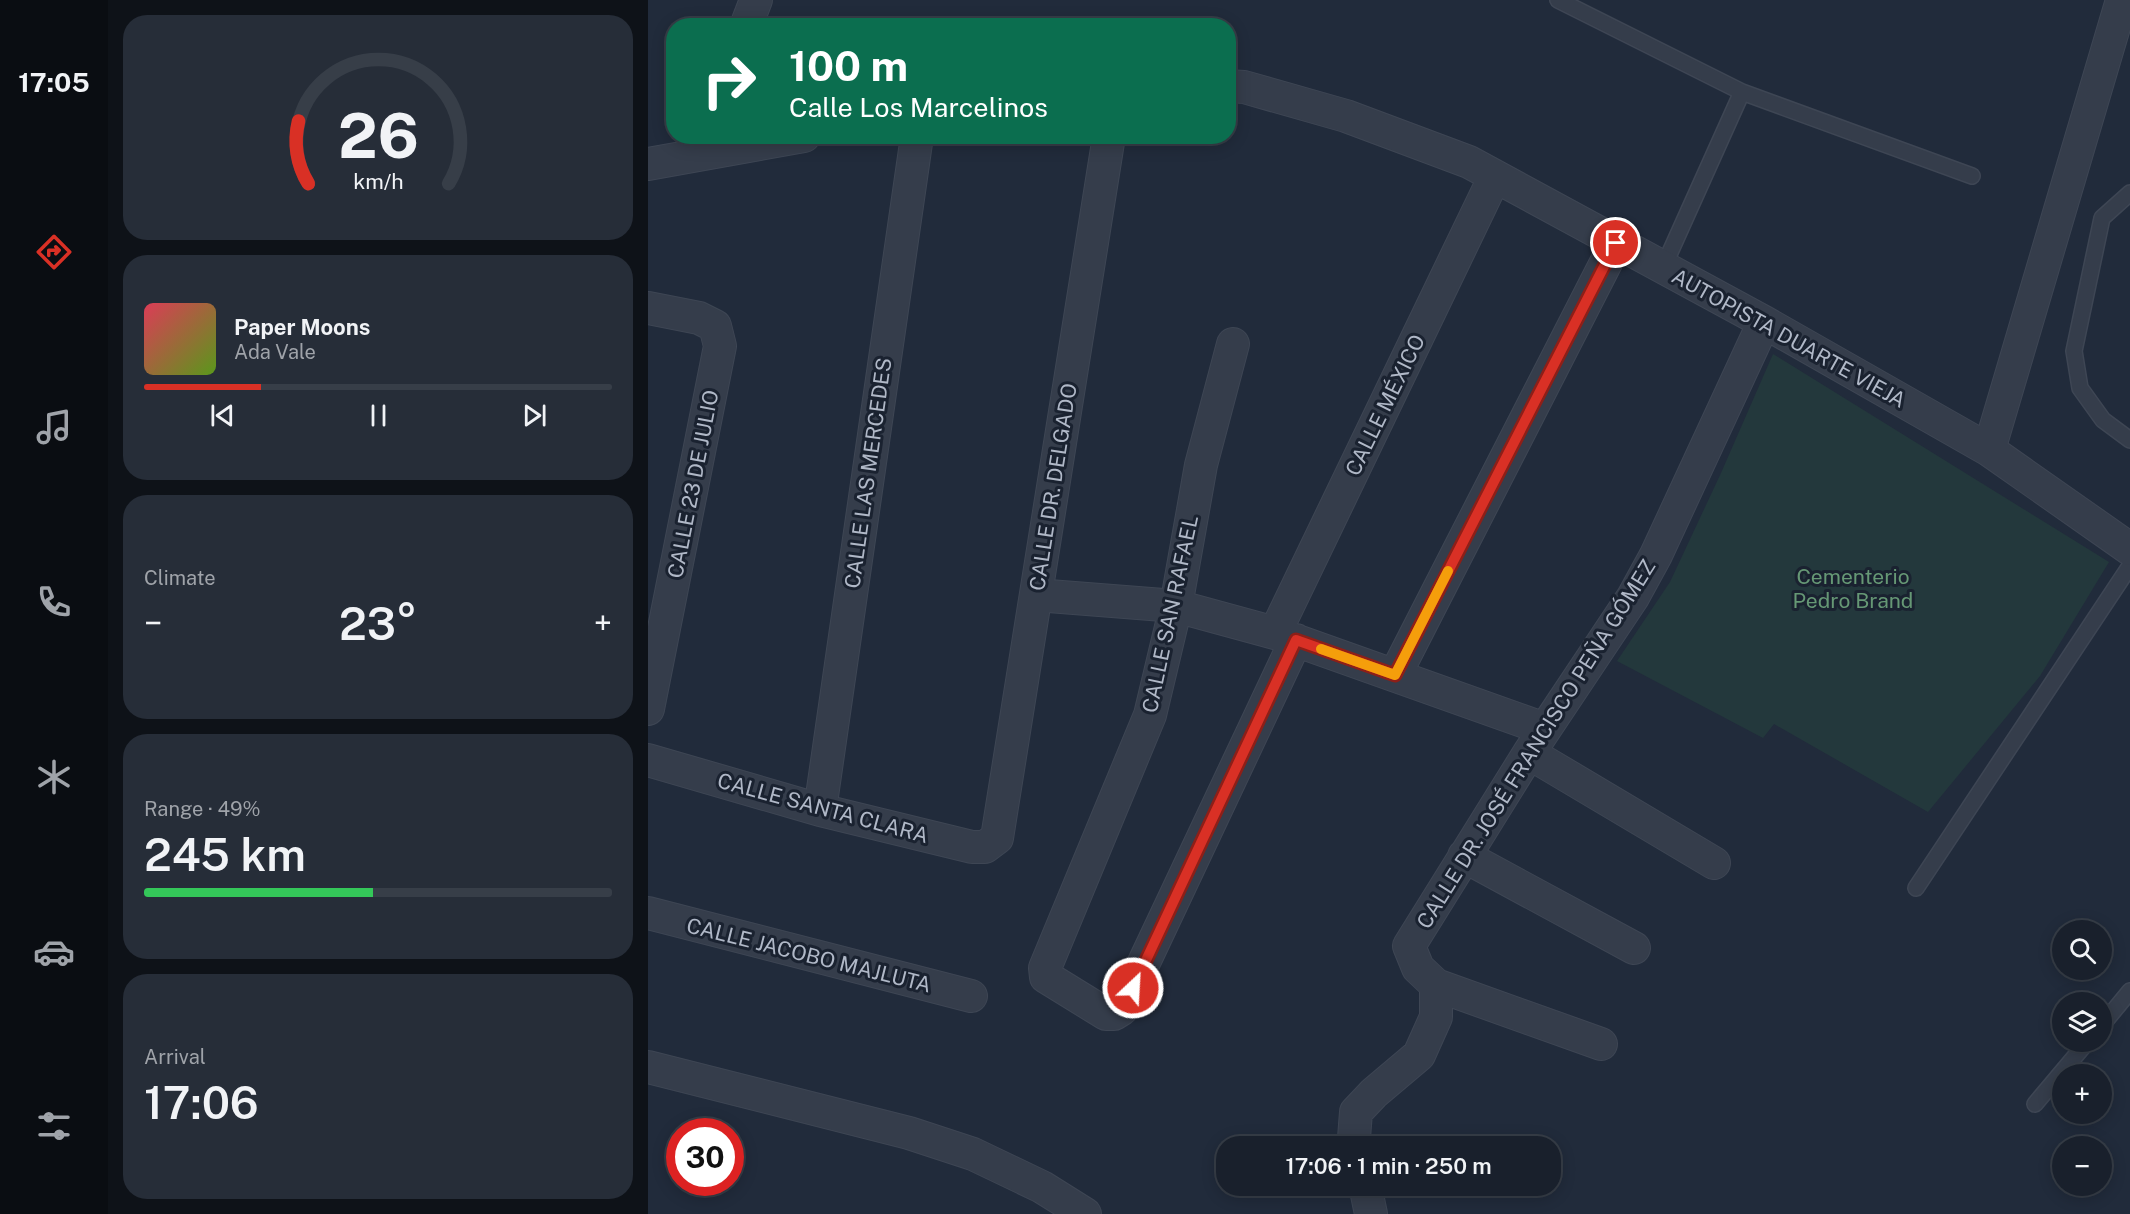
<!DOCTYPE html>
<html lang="en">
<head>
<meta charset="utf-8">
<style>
	body { margin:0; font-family:"Public Sans",sans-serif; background:#262d38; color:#f1f3f6; height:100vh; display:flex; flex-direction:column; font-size:22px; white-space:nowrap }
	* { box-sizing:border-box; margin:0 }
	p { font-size:20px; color:#9fa3a9 }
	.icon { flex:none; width:33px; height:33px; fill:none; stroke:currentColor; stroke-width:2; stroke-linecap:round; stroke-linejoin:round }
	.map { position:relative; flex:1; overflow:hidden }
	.side { display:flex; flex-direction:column; gap:15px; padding:15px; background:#0e1218; width:540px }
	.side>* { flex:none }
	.banner { position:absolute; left:18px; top:18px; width:570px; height:126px; border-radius:24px; box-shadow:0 3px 15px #0003,0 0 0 2px #373e48; background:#0b6e4f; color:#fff; overflow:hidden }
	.tools { position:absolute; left:1404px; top:920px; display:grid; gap:12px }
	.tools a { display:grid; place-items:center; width:60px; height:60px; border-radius:50%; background:#19202c; box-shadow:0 3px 15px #0003,0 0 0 2px #373e48; font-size:30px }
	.speed { position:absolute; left:18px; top:1118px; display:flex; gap:12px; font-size:30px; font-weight:700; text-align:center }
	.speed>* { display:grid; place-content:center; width:78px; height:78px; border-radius:50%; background:#19202c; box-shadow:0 3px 15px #0003,0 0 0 2px #373e48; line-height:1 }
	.speed .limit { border:9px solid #d22; background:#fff; color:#111 }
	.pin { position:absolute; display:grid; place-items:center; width:51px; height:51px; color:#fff; margin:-26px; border:3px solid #fff; border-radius:50%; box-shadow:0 2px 6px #0007 }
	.me { position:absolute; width:66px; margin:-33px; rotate:25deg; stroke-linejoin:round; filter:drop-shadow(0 0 4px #0008) }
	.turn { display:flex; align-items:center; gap:21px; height:126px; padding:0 24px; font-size:27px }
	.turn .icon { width:78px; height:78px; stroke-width:2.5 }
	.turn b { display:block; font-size:42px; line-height:51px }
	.big { font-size:45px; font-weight:600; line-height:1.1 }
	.side .card { flex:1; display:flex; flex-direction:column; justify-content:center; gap:9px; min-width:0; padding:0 21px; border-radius:24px; background:#262d38 }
	.side .dial { align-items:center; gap:0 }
	.dial svg { height:156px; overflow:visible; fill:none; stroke:#373e48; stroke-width:7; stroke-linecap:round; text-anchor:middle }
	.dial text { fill:#f1f3f6; stroke:none }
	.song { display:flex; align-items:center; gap:18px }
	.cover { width:72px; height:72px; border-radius:9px; background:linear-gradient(135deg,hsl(350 70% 55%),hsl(90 70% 35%)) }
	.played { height:6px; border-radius:3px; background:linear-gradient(90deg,#d93025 25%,#373e48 25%) }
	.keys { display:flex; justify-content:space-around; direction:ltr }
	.heat { display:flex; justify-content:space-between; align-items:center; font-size:33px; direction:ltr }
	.charge { height:9px; border-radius:4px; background:linear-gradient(90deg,#34c759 49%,#373e48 0) }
	.trip { position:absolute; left:568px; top:1136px; width:345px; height:60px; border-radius:24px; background:#19202c; box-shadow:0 3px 15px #0003,0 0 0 2px #373e48; font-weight:600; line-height:60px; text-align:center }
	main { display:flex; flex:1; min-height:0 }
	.dock { display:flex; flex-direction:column; width:108px; justify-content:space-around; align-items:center; background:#0a0d12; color:#9fa3a9 }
	.dock .icon { width:42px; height:42px }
	.dock .selected { color:#d93025 }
	.dock b { font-size:27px; color:#f1f3f6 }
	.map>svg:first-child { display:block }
	.green { fill:#23383c }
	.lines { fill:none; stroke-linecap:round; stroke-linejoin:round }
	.service-casing { stroke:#3e4654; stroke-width:18 }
	.minor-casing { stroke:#3e4654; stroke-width:34 }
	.service { stroke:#353d4b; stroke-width:15 }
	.minor { stroke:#353d4b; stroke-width:32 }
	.route-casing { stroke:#8d1f18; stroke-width:15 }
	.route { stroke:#d93025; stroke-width:10 }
	.slow { stroke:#f59e0b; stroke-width:10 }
	.labels { text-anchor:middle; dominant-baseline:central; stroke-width:6; stroke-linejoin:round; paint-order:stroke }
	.street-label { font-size:21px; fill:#b0b8c7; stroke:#1a2230 }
	.park-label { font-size:21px; fill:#669875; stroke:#1a2230 }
</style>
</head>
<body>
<main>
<nav class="dock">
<b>17:05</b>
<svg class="icon selected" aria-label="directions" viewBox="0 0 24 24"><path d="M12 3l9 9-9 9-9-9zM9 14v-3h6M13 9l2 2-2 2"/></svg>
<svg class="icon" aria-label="music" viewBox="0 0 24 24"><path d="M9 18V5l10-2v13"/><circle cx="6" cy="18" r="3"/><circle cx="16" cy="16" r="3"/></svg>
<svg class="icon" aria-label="phone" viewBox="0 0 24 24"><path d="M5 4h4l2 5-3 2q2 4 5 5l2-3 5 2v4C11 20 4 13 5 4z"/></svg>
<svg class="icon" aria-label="climate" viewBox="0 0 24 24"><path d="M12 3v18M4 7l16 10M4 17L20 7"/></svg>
<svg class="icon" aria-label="car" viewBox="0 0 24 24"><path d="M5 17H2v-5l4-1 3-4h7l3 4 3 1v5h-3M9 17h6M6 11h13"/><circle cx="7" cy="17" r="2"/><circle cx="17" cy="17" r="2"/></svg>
<svg class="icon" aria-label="filters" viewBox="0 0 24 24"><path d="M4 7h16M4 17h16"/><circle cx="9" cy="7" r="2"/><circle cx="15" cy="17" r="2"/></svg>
</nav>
<section class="side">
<div class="card dial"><svg viewBox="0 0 100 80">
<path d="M14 69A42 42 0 1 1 86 69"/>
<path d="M14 69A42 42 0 0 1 9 37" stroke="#d93025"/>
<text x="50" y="56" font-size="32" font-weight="700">26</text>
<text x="50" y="72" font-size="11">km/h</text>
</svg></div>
<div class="card">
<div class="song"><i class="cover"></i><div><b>Paper Moons</b><p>Ada Vale</p></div></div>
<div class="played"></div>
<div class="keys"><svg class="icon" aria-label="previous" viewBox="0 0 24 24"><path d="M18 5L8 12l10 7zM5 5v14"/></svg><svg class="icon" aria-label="pause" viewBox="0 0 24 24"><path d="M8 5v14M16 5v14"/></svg><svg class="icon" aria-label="next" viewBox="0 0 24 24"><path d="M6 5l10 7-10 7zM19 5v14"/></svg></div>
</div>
<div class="card"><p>Climate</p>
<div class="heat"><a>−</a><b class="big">23°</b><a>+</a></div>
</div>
<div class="card"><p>Range · 49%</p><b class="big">245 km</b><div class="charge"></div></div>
<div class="card"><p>Arrival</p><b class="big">17:06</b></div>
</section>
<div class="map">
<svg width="1482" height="1214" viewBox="0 0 1482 1214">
	<rect width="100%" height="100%" fill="#212b3b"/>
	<!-- green -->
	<path class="green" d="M1125,354L1461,562L1392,676L1280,812L1126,724L1115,738L969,661L1022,582L1073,473Z"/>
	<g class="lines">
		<defs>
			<path id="service" d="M910,0L1094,92
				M1482,193L1454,218L1426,351L1432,388L1455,420L1482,440
				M1015,268L1094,92L1324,176
				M1268,888L1482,566
				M1454,1025L1482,991
				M1387,1104L1440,1041"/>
			<path id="minor" d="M98,26L108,0
				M580,86L596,87L698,116L821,162L1116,322L1341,450L1482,549
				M0,164L156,136
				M0,308L51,318L67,326L72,346L0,709
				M585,344L553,465L528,606L502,715L397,968L398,977L458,1014H466L474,1009L648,640
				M1341,450L1474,0
				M388,595L528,606L627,633L897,729
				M627,633L847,176
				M747,675L968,243
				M881,753L1066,863
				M0,760L172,810L324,847H337L349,838L461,136
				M172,810L269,136
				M816,856L986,948
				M0,913L323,996
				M953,1044L788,985L770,968L761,946L881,753L985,597L1008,555L1116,322
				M0,1067L261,1133L325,1154L394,1187L437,1214
				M708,1146L706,1138L708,1112L726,1093L771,1055L788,1017V985
				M717,1185L723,1214"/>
		</defs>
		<!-- service casing -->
		<use href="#service" class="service-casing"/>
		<!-- minor casing -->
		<use href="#minor" class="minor-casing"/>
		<!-- service -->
		<use href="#service" class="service"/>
		<!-- minor -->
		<use href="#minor" class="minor"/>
	</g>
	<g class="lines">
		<defs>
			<path id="route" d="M485,988L648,640L747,675L968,243"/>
		</defs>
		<!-- route casing -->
		<use href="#route" class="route-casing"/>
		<!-- route -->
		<use href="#route" class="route"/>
		<!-- slow -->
		<path class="slow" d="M673,649L747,675L800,571"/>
	</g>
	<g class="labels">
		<!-- street labels -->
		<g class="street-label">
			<text transform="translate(1141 338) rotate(29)">AUTOPISTA DUARTE VIEJA</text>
			<text transform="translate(737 405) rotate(-64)">CALLE MÉXICO</text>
			<text transform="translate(220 473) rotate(-82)">CALLE LAS MERCEDES</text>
			<text transform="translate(45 484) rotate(-79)">CALLE 23 DE JULIO</text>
			<text transform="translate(405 487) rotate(-81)">CALLE DR. DELGADO</text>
			<text transform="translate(522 614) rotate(-78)">CALLE SAN RAFAEL</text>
			<text transform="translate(888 744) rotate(-58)">CALLE DR. JOSÉ FRANCISCO PEÑA GÓMEZ</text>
			<text transform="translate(175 808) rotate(15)">CALLE SANTA CLARA</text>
			<text transform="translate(161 955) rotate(14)">CALLE JACOBO MAJLUTA</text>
		</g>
		<!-- park labels -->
		<g class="park-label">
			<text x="1205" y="576">Cementerio<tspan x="1205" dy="24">Pedro Brand</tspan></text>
		</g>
	</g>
</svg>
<div class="tools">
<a><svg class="icon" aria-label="search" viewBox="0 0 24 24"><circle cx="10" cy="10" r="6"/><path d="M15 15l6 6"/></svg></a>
<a><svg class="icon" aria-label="layers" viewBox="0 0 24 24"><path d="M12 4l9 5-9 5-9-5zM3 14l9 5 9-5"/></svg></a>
<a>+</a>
<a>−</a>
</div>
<div class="speed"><div class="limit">30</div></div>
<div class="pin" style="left:968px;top:243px;background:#d93025"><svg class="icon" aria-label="arrive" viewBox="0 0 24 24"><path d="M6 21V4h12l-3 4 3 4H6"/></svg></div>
<svg class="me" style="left:485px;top:988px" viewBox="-20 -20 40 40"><circle r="17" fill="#d93025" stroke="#fff" stroke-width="3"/><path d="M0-11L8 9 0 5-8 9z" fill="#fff"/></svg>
<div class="trip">17:06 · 1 min · 250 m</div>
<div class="banner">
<div class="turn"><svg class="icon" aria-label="right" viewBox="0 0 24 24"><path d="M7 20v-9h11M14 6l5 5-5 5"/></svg><div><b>100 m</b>Calle Los Marcelinos</div></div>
</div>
</div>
</main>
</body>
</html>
